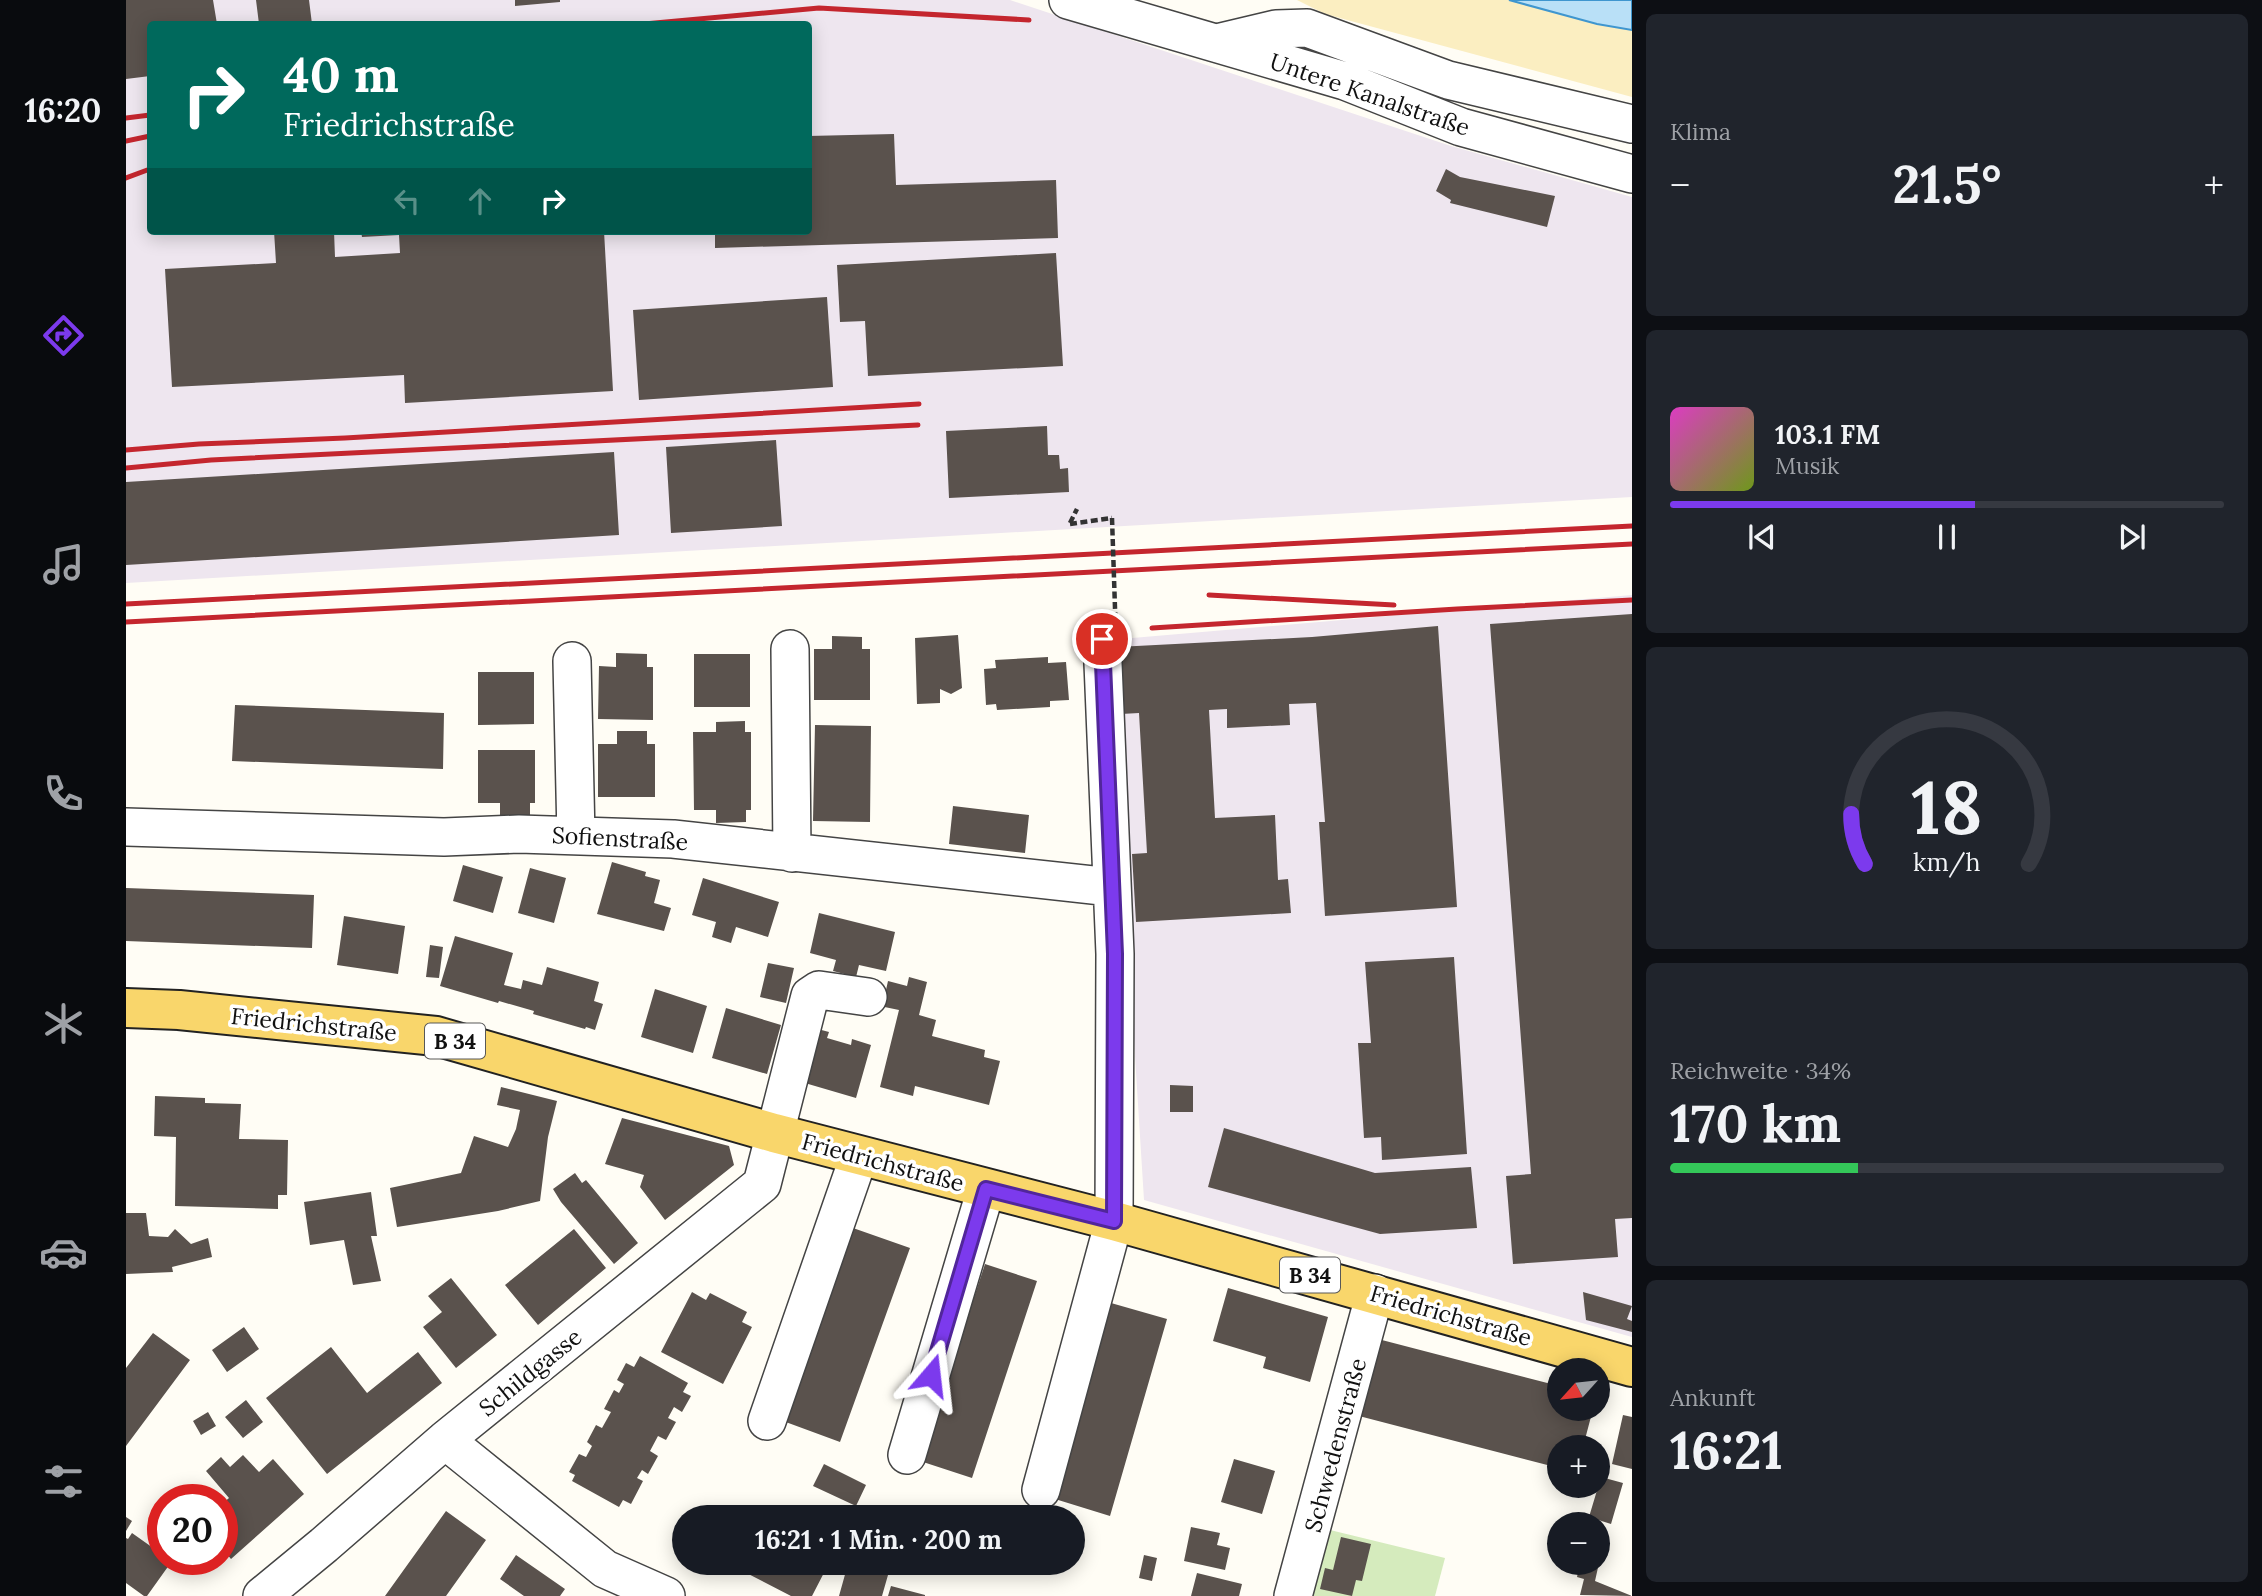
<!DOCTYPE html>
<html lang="de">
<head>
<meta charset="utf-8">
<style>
	body { margin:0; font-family:Lora,serif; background:#20242c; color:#f1f3f6; height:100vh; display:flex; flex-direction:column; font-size:26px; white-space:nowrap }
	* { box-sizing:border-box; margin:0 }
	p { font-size:23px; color:#9ea1a6 }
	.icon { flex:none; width:38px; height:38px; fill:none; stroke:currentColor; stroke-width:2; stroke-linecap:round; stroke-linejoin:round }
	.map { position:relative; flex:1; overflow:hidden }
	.details { display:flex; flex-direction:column; gap:14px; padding:14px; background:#0d0f14; width:630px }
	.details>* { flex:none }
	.banner { position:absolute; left:21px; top:21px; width:665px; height:214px; border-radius:7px; box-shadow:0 4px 18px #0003; background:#00695c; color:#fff; overflow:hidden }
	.needle { width:46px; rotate:243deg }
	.tools { position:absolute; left:1421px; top:1358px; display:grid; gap:14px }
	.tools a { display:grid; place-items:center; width:63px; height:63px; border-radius:50%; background:#171b24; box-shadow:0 4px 18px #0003; font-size:35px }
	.speed { position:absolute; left:21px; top:1484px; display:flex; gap:14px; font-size:35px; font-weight:700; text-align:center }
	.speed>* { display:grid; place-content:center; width:91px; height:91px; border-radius:50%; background:#171b24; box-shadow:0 4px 18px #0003; line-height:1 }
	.speed .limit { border:10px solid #d22; background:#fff; color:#111 }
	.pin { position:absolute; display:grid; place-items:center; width:60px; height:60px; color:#fff; margin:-30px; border:4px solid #fff; border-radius:50%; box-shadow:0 2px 7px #0007 }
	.me { position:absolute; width:77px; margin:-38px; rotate:17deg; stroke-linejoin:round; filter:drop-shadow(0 0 5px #0008) }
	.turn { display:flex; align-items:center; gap:24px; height:147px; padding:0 21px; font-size:32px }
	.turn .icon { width:91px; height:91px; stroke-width:2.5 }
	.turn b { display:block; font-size:49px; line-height:60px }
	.lanes { display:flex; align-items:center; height:66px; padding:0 21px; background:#0003; justify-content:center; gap:35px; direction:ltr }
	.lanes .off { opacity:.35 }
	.big { font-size:52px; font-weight:700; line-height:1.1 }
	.details .card { flex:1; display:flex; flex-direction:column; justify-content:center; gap:10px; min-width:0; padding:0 24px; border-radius:10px; background:#20242c }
	.details .dial { align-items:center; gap:0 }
	.dial svg { height:182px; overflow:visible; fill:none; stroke:#363941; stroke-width:7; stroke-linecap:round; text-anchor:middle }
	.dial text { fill:#f1f3f6; stroke:none }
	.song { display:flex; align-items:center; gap:21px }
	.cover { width:84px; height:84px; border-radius:10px; background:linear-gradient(135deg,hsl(310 70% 55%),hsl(80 70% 35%)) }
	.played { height:7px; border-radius:4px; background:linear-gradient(90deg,#7c3aed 55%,#363941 55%) }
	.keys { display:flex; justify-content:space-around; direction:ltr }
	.heat { display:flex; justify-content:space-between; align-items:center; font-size:38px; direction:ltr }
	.charge { height:10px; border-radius:5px; background:linear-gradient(90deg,#34c759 34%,#363941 0) }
	.trip { position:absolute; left:546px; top:1505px; width:413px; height:70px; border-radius:35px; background:#171b24; box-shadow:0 4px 18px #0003; font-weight:700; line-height:70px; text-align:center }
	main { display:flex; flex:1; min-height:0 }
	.tab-bar { display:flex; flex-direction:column; width:126px; justify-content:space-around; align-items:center; background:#090b0e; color:#9ea1a6 }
	.tab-bar .icon { width:49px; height:49px }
	.tab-bar .current { color:#7c3aed }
	.tab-bar b { font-size:32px; color:#f1f3f6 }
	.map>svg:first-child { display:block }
	.industrial { fill:#eee6ef; fill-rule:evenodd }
	.green { fill:#d5ebbd }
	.sand { fill:#fbeec1 }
	.water { fill:#b9e0f7; stroke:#3f96cf; stroke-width:2 }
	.building { fill:#5a524d }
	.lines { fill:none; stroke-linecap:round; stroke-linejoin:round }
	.minor-casing { stroke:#444; stroke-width:40 }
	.major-casing { stroke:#222; stroke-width:42 }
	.path { stroke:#333; stroke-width:4.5; stroke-dasharray:7 3.5; stroke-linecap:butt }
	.minor { stroke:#fff; stroke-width:37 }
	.major { stroke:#f9d66b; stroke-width:38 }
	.rail { stroke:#c4262e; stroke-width:5 }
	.path-bridge { stroke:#333; stroke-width:4.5; stroke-dasharray:7 3.5; stroke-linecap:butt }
	.route-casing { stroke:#51269a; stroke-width:18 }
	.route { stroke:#7c3aed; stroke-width:12 }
	.labels { text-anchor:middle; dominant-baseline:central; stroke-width:7; stroke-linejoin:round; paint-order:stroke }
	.shield { fill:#fff; stroke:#585858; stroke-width:2 }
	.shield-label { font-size:21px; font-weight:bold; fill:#111 }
	.street-label { font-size:23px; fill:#111; stroke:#fff }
</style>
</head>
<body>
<main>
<nav class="tab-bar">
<b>16:20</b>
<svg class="icon current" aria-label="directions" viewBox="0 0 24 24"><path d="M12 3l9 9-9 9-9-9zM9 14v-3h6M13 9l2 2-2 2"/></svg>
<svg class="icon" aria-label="music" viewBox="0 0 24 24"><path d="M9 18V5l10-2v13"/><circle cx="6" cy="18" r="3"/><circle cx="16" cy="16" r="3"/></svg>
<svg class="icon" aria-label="phone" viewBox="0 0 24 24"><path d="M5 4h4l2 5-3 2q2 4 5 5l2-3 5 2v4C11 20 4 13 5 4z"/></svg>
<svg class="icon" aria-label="climate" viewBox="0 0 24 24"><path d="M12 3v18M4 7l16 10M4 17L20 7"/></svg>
<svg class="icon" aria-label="car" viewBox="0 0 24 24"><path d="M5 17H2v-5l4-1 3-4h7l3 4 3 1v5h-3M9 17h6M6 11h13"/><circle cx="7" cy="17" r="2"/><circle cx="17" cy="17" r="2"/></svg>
<svg class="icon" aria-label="filters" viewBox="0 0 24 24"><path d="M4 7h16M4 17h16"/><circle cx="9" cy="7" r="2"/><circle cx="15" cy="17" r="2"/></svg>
</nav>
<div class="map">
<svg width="1506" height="1596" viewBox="0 0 1506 1596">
	<rect width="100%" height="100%" fill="#fffdf5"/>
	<!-- industrial -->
	<path class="industrial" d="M0,0H884L1325,146L1506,197V497L0,583ZM24,24H682V231H24Z
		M1506,595V1337L1018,1200L983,640Z"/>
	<!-- green -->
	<path class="green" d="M1204,1530L1319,1558L1309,1596H1186Z"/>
	<!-- sand -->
	<path class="sand" d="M1171,0H1383L1471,24L1506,30V97L1199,14Z"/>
	<!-- water -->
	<path class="water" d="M1383,0H1506V30L1471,24Z"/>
	<!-- building -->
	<path class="building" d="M0,0H87L91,24H24V76L0,79Z
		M130,0H183L186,24H133Z
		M389,0H434V2L389,6Z
		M768,134L770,185L930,180L932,238L589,248V231H682V136Z
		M1320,169L1334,177L1429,196L1421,227L1324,203L1325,200L1310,191Z
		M148,231H208L209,257L274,253L273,235L236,237L235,231H478L487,391L279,403L278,375L46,387L39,269L150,263Z
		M930,253L937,366L742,376L739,321L714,322L711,265Z
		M701,297L707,387L513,400L507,310Z
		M921,426L922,455H933L934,469L942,468L943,492L823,498L820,431Z
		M650,440L656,526L545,533L540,447Z
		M488,452L493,535L0,565V482Z
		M1506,614V1218L1489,1219L1492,1257L1387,1264L1380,1176L1405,1174L1364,624Z
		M1312,626L1331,907L1199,916L1193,822H1199L1190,703L1163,704L1164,725L1101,728V709L1083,710L1089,818L1149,815L1152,880L1162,879L1165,913L1010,922L1006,854L1021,853L1013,713L995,714L991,647L1186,637Z
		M832,635L836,688L825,694L814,689V703L791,704L789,638Z
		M706,636L736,637V649H744V700H688V649H706Z
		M490,653L521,654V667H527V720L472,719L473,666L490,667Z
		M568,654H624V707H568Z
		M922,657V663L940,662L943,700L924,701V707L871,710L870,704L860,705L858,669L870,668L869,660Z
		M352,672H408V724L352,725Z
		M109,705L318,713L317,769L106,761Z
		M619,721V732H625V810H620V822L590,823V810H568L567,732H590V722Z
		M689,725L745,726L744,822L687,821Z
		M491,731H521V744H529V797H472V744H491Z
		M352,750H409V803H404V816L374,817V803H352Z
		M827,806L903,815L899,853L823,844Z
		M486,862L520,872L519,876L534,880L528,903L545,908L538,931L471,914Z
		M337,865L377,877L367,913L327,901Z
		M404,868L440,878L428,923L392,913Z
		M577,878L653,902L642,937L610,927L605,943L586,937L590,922L566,915Z
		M0,888L188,895L186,948L0,941Z
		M693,913L769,932L760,971L733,965L730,977L707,971L710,960L684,953Z
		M218,916L279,926L272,974L211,965Z
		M329,936L387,953L378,985L395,989L397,980L416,985L421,967L473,982L468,1001L477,1004L469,1030L460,1027L459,1029L407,1014L408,1011L373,1001L372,1003L314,986Z
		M304,945L317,947L313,978L300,977Z
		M1328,957L1341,1154L1256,1160L1255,1137L1238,1138L1232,1043H1245L1239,962Z
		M642,963L668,968L660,1003L634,997Z
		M783,977L801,982L793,1015L810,1020L806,1036L859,1050L858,1057L874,1061L863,1105L789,1086L787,1096L754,1087L773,1010L749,1005L753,989L760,990L762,981L781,986Z
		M529,989L581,1006L567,1053L515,1037Z
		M600,1008L655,1025L641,1074L586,1058Z
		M688,1028L703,1032L701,1038L725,1045L726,1039L745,1045L730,1098L672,1081Z
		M1044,1085L1067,1086V1112H1044Z
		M375,1087L431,1101L422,1137L414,1201L372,1211L271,1227L264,1188L335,1173L348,1136L382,1147L390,1129L394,1110L371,1105Z
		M29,1096L79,1098V1103L115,1104L113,1139L162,1140L161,1195H152V1209L49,1206L50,1137L28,1136Z
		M496,1118L603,1146L608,1165L539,1220L514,1187L518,1175L479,1164Z
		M1098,1128L1249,1173L1345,1167L1351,1228L1254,1234L1082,1187Z
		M449,1173L456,1183L460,1180L512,1243L488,1264L435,1202L427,1189Z
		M245,1192L251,1236H245L255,1281L227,1285L218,1240L184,1245L178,1202Z
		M0,1213H20L23,1236L42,1237L49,1229L65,1244L82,1238L86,1257L46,1267L47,1272L0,1274Z
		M727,1228L784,1248L714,1442L657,1421Z
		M448,1229L480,1268L412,1325L379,1285Z
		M859,1264L911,1281L846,1478L794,1461Z
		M325,1278L371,1335L330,1368L297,1327L316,1312L302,1296Z
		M1102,1288L1202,1317L1184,1382L1137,1368L1140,1357L1087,1341Z
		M566,1292L580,1300L584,1293L621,1312L616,1322L626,1327L597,1384L535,1352Z
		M1457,1292L1506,1306L1501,1319L1506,1321V1332L1460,1320Z
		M985,1303L1041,1319L984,1516L929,1499Z
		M118,1327L133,1349L101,1372L86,1350Z
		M27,1333L64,1360L0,1446V1368Z
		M1252,1339L1433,1386V1409H1467L1457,1447H1433V1468L1233,1416Z
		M205,1347L241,1393L292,1352L316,1383L201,1474L140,1398Z
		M514,1356L562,1383L557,1392L565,1396L556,1412L548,1407L542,1418L550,1422L540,1440L532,1436L524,1451L532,1456L522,1474L516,1470L511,1478L517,1481L505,1504L497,1500L493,1507L446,1481L449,1475L443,1472L453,1454L460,1457L466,1446L461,1442L470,1425L476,1428L485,1412L478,1409L488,1390L493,1393L498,1384L491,1380L500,1363L508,1367Z
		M120,1400L137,1422L117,1438L99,1417Z
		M82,1412L90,1426L75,1435L67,1421Z
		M1497,1415L1506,1417V1469L1486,1464Z
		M117,1455L133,1472L147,1459L178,1494L105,1559L96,1548V1504L103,1498L80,1471L95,1457L104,1467Z
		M1108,1459L1149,1471L1136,1514L1095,1502Z
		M698,1464L740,1485L730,1506L687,1486Z
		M1475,1477L1497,1483L1485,1524L1463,1517Z
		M603,1510L616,1517H599Z
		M320,1511L360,1540L320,1596H259Z
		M0,1517L6,1521L0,1531Z
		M1065,1527L1094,1533L1091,1545L1104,1548L1099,1570L1058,1561Z
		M6,1533L37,1555V1559L46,1561L21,1596H18L0,1583V1538L2,1539Z
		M1215,1537L1245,1544L1236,1581L1230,1580L1226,1596L1194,1589L1199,1568L1207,1570Z
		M390,1555L439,1589L434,1596H398L374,1579Z
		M1018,1555L1031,1558L1026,1581L1013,1578Z
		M601,1563H703L686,1596H665Z
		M1454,1563H1473L1469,1581L1506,1596L1454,1595L1458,1579L1451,1577Z
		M735,1568L762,1575L756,1596H713L720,1571L733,1575Z
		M1071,1573L1116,1584L1113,1596H1065Z
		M765,1586L799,1595V1596H762Z"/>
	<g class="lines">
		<defs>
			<path id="minor" d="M942,0L1219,81L1335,127L1506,174
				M1091,43L1150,29L1181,28L1322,80L1506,124
				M664,649L666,853
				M446,661L450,836
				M0,827L318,837L393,834L547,839L985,887
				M641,1421L733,1156
				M319,1440L479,1569L540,1596
				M781,1455L860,1189
				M915,1490L988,1221L989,954L976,639
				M136,1596L198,1545L319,1440L636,1184L684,996L693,990L742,997
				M1167,1596L1249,1293"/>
			<path id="major" d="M0,1008L53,1010L310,1036L648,1133L988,1221L1506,1367"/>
		</defs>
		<!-- minor casing -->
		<use href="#minor" class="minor-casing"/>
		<!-- major casing -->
		<use href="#major" class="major-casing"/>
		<!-- path -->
		<path class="path" d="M944,523L951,509
			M944,524L986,518"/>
		<!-- minor -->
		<use href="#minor" class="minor"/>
		<!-- major -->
		<use href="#major" class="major"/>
		<!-- rail -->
		<path class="rail" d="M518,24L693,8L903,20
			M0,118L24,115
			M0,141L24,136
			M0,178L24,169
			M0,450L73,444L219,438L793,404
			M0,468L85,460L792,425
			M1083,595L1268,605
			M0,604L1506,526
			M0,622L1506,544
			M1026,628L1331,609L1506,600"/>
		<!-- path-bridge -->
		<path class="path-bridge" d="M986,518L990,638"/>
	</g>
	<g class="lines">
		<defs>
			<path id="route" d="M805,1375L860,1189L988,1221L989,954L976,639"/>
		</defs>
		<!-- route casing -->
		<use href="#route" class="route-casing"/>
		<!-- route -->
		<use href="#route" class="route"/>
	</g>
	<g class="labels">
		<!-- shield labels -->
		<g class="shield">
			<rect x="299" y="1023.5" width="60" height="35" rx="5"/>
			<rect x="1154" y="1257.5" width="60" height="35" rx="5"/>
		</g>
		<g class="shield-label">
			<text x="329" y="1041">B 34</text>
			<text x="1184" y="1275">B 34</text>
		</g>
		<!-- street labels -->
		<g class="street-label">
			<text transform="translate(1244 94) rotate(19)">Untere Kanalstraße</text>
			<text transform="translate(494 838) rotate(3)">Sofienstraße</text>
			<text transform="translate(188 1024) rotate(6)">Friedrichstraße</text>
			<text transform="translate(757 1162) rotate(15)">Friedrichstraße</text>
			<text transform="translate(1325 1315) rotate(16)">Friedrichstraße</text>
			<text transform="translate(404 1372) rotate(-39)">Schildgasse</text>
			<text transform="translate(1209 1445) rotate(-75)">Schwedenstraße</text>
		</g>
	</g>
</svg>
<div class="tools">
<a><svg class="needle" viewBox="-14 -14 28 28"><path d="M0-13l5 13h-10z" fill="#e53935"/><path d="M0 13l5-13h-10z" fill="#9ea1a6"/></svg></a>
<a>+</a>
<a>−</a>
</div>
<div class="speed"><div class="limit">20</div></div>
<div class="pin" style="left:976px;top:639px;background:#d93025"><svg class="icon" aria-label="arrive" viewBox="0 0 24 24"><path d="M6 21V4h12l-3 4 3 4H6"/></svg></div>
<svg class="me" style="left:805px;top:1375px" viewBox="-20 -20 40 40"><path d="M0-17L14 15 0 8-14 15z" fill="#7c3aed" stroke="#fff" stroke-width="4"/></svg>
<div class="trip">16:21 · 1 Min. · 200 m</div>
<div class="banner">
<div class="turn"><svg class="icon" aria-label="right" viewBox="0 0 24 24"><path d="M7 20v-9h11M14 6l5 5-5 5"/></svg><div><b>40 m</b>Friedrichstraße</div></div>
<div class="lanes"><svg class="icon off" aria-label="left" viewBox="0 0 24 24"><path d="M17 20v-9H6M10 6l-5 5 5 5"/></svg><svg class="icon off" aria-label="ahead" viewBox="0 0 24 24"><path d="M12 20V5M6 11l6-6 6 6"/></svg><svg class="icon" aria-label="right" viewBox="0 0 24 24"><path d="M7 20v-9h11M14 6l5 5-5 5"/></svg></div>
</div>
</div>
<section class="details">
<div class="card"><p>Klima</p>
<div class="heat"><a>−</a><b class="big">21.5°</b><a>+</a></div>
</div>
<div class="card">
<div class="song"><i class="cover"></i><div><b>103.1 FM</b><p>Musik</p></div></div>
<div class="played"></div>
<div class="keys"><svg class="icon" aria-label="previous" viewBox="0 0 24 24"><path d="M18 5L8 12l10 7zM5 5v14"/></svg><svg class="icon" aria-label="pause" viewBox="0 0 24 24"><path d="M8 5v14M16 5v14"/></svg><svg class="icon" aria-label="next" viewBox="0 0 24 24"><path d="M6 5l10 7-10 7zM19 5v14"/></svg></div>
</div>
<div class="card dial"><svg viewBox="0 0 100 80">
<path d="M14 69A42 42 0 1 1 86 69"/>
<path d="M14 69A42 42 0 0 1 8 47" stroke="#7c3aed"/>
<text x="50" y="56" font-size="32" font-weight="700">18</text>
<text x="50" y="72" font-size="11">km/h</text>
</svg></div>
<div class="card"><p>Reichweite · 34%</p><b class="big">170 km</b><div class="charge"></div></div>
<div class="card"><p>Ankunft</p><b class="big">16:21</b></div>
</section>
</main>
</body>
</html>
